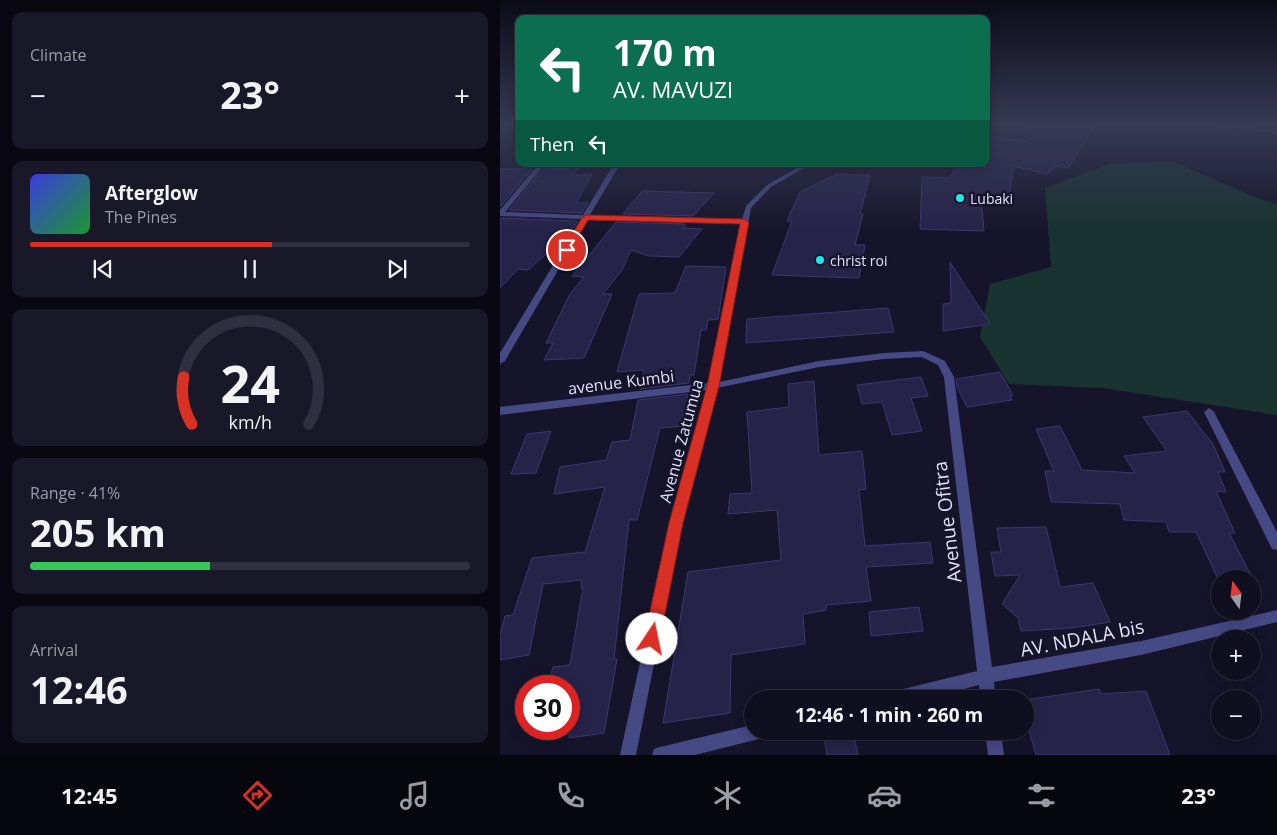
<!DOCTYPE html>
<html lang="en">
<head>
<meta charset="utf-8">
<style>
	body { margin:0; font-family:"Open Sans",sans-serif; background:#191829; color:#f1f3f6; height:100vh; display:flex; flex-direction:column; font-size:19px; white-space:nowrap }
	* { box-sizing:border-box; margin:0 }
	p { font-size:16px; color:#9c9ca5 }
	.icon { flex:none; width:28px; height:28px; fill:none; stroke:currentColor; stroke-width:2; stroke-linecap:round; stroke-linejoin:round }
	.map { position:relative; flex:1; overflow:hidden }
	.details { display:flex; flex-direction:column; gap:12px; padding:12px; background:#090812; width:500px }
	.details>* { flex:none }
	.hud { position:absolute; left:15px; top:15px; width:475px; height:152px; border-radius:10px; box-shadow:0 2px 12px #0003,0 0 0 1px #302f3e; background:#0b6e4f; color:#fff; overflow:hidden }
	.needle { width:32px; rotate:346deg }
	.buttons { position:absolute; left:711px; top:570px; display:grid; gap:10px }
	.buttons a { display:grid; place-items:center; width:50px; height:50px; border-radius:50%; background:#100f20; box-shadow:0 2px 12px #0003,0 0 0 1px #302f3e; font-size:25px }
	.speed { position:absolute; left:15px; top:675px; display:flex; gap:10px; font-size:25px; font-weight:700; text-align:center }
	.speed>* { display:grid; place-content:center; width:65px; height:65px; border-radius:50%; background:#100f20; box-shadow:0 2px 12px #0003,0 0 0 1px #302f3e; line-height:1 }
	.speed .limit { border:8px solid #d22; background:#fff; color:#111 }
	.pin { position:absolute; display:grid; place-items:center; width:42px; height:42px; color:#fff; margin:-21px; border:2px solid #fff; border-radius:50%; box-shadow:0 1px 5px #0007 }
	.me { position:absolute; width:55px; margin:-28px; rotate:11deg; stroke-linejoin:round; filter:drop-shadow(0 0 4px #0008) }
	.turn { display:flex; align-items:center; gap:18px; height:105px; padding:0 15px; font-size:22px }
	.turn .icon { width:65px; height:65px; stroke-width:2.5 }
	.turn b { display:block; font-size:35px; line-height:42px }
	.then { display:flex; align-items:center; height:48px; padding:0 15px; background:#0003; gap:10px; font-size:19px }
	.big { font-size:38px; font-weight:700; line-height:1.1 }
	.details .card { flex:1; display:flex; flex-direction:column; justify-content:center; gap:8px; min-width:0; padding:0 18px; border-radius:10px; background:#191829 }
	.details .dial { align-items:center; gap:0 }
	.dial svg { height:130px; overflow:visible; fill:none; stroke:#302f3e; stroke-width:7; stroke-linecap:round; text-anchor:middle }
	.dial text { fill:#f1f3f6; stroke:none }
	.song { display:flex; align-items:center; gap:15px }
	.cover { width:60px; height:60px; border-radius:8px; background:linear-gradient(135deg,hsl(240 70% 55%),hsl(130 70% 35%)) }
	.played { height:5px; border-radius:2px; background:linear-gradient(90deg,#d93025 55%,#302f3e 55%) }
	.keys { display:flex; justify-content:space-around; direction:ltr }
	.heat { display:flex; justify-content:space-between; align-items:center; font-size:28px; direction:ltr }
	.charge { height:8px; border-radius:4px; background:linear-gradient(90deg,#34c759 41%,#302f3e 0) }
	.trip { position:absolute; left:244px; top:690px; width:290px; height:50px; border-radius:25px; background:#100f20; box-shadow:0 2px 12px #0003,0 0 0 1px #302f3e; font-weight:700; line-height:50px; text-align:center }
	.menu { display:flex; height:80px; justify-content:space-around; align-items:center; background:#06060d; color:#9c9ca5 }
	.menu .icon { width:35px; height:35px }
	.menu .current { color:#d93025 }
	.menu b { font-size:22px; color:#f1f3f6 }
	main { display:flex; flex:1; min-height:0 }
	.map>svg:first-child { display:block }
	.green { fill:#183330 }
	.building { fill:#262349; stroke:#3d3772 }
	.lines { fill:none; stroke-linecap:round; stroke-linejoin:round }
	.street { fill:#454984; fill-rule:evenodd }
	.route { fill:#d93025; stroke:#8d1f18 }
	.poi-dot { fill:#23e6e5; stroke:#16142a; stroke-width:2 }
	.labels { text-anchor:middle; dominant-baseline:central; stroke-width:5; stroke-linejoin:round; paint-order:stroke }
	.far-poi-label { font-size:14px; fill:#e1e1fc; stroke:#16142a; text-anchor:start }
	.street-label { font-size:16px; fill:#e1e1fc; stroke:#16142a }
	.near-street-label { font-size:19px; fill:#e1e1fc; stroke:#16142a }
</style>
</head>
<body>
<main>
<section class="details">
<div class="card"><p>Climate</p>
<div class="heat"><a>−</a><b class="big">23°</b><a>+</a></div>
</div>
<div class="card">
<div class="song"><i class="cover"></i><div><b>Afterglow</b><p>The Pines</p></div></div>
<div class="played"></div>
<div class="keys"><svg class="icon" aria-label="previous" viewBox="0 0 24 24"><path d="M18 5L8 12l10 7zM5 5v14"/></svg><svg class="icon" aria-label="pause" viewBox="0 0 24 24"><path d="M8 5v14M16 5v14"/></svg><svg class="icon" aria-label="next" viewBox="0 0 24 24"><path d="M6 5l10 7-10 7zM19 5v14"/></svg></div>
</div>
<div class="card dial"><svg viewBox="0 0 100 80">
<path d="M14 69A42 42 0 1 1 86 69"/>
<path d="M14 69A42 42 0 0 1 9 40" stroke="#d93025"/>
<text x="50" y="56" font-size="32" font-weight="700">24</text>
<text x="50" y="72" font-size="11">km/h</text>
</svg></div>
<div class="card"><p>Range · 41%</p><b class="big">205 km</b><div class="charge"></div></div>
<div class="card"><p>Arrival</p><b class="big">12:46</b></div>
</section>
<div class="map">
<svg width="777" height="755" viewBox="0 0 777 755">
	<rect width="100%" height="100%" fill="#16142a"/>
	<!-- green -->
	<path class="green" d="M674,162L759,199L777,204V415L603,388L509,384L480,337L490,284L551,267L545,188L612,163Z"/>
	<!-- building -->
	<path class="building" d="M525,127H594L568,168L556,166L547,174L513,166L509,201L481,199L484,231L420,229L422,177L449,178L460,164L486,167V136L529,142Z
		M79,168L72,175L92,174L76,203H88L82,213L9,210L43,169Z
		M0,169H32L0,207Z
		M337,174L370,175L360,214H363L355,245H365L359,278L272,275L292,221H287L300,192Z
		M142,191L214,193L193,216L123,214Z
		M0,218L78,221L70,233L28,270L18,269L0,288Z
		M116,222L186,224L183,228L202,229L179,257L149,256L131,250L122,270L103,294H112L84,358L44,360L53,343H46L70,294L84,277L72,276Z
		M450,262L490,324L443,331V304L451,303Z
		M186,266L226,267L218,319L208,320L206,330H201L194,375H190L189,383L140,389L144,370L117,372L139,294L175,293Z
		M388,308L394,332L246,343L247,319Z
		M500,372L513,395L510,396L512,400L467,407L457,387L456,379Z
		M421,377L428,396L411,398L422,431L392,435L382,402L362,404L357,385Z
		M314,381L319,455L362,451L366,489L359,490L365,546L430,542L433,563L366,567L371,601L326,605V610L303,614L305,644L231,655L230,713L163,723L188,572L281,560L277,510L228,514L230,494L252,493L247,412L289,407L288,384Z
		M188,394L185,426L160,428L137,520H129L114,659H117L104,733L69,738V686H48L53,667L70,665L83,587L81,588L82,580L43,584L29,655L0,660V635L5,616L13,615L32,558L85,552L105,487L54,494L60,467L106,460L112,442L130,440L138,400Z
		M687,411L713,444L725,472H718L726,492L716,491L735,533H729L755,583H752V579H720V583L696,532H669L666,522L624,520L620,504L551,502L545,471H554L536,429L560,426L582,470L635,473L624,456L667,451L643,417Z
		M51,431L36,473L11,474L27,434Z
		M546,527L560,587L593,583L610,622L572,628L521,631L518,618L502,604L520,575L495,576L491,552H501L497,528Z
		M419,607L423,631L371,636L369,612Z
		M599,689L601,694L646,691L670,755H536L525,717V700Z
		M345,731H353L358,755H327L324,737Z"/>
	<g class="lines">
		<!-- street -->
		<path class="street" d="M715,126H735L777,130V134Z
			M39,164H45L5,212L83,215L114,164H120L90,215L242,220L246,206L267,185L304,164H311L271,187L251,208L219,382L319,361L384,353L423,351L445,361L454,377L492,667L641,641L777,610V622L641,655L494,682L496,699H480L479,685L426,699H387L389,693L395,691L477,671L444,377L438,365L422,357L384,359L319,367L217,388L182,523L136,755H120L170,523L207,390L0,415V407L208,383L241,224L88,219L5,361L0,364V353L81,219L0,216V210Z
			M709,408L714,412L777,532V550L772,549L704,412Z
			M252,725V731H269L267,737L195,755H152L154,749L160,747Z
			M485,731H501L504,755H488Z"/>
	</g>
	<!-- sky -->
	<linearGradient id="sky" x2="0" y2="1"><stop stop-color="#0c0b17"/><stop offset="0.54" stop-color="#363a55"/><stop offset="1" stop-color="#363a55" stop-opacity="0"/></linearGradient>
	<rect width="777" height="232" fill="url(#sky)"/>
	<!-- route -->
	<path class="route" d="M86,215L244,219L249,222L219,386L183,523L160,639L158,645L152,647L146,645L144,639L169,523L207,386L240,224L88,220L70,251H64L62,250L82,218Z"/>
	<!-- markers -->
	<g class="poi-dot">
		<circle cx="460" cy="198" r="5"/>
		<circle cx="320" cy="260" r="5"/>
	</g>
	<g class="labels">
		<!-- far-poi labels -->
		<g class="far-poi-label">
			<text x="470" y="198">Lubaki</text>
			<text x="330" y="260">christ roi</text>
		</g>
		<!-- street labels -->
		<g class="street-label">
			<text transform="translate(121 382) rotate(-7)">avenue Kumbi</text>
			<text transform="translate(181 441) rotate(-75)">Avenue Zatumua</text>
		</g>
		<!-- near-street labels -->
		<g class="near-street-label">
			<text transform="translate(447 522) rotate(-97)">Avenue Ofitra</text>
			<text transform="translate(582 638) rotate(-11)">AV. NDALA bis</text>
		</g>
	</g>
</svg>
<div class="buttons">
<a><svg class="needle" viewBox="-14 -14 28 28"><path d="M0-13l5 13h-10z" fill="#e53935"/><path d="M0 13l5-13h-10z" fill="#9c9ca5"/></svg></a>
<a>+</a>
<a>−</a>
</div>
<div class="speed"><div class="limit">30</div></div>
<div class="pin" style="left:67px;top:250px;background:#d93025"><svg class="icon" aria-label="arrive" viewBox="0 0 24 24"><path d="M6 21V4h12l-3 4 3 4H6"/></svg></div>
<svg class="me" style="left:152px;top:639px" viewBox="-20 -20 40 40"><circle r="19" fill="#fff"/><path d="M0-13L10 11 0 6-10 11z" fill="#d93025"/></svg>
<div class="trip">12:46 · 1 min · 260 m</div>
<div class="hud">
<div class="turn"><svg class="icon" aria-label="left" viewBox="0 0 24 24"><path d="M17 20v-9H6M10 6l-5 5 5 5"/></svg><div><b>170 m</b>AV. MAVUZI</div></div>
<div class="then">Then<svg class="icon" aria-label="left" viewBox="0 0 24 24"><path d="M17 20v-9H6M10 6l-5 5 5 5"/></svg></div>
</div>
</div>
</main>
<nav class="menu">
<b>12:45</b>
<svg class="icon current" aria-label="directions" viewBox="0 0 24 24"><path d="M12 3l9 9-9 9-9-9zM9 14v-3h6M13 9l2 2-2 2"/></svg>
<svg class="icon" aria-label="music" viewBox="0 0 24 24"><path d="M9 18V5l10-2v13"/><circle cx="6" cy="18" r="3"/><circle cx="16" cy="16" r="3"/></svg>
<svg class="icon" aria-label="phone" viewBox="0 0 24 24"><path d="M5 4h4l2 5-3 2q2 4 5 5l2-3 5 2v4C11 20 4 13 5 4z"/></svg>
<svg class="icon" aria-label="climate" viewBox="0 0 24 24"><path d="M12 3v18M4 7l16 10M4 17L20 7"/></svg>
<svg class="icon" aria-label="car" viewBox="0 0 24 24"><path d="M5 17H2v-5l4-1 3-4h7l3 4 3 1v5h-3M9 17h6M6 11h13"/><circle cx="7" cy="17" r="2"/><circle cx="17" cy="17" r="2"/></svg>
<svg class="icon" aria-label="filters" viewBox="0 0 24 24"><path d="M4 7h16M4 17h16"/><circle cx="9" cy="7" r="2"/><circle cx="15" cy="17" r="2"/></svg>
<b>23°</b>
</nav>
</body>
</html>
